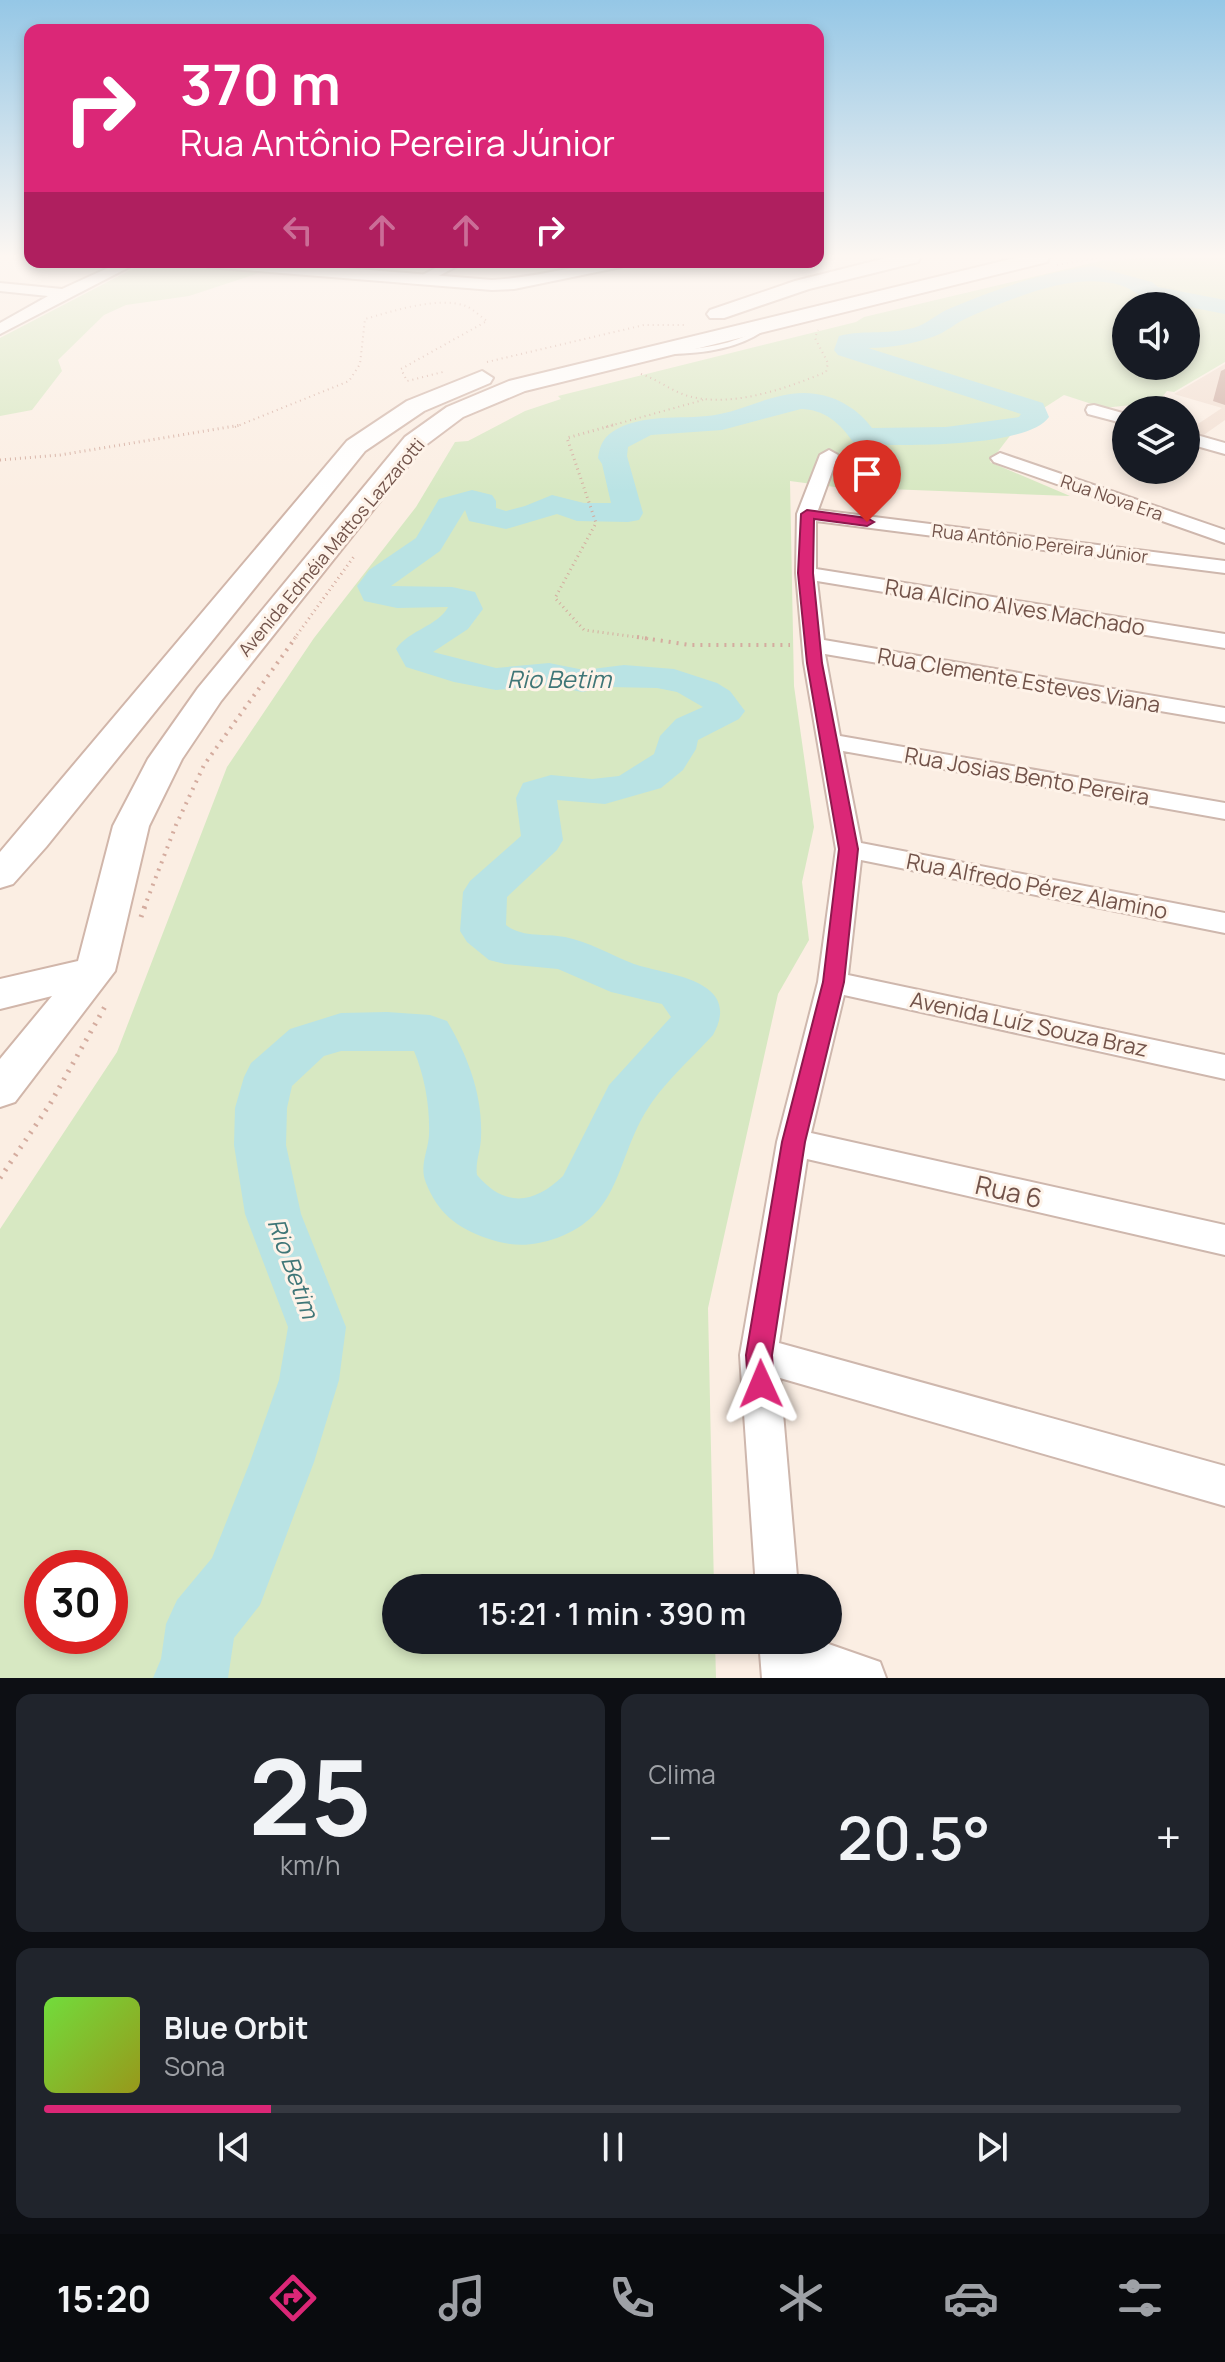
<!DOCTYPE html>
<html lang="pt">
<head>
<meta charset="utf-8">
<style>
	body { margin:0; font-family:Manrope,sans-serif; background:#20242c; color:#f1f3f6; height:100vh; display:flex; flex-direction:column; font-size:30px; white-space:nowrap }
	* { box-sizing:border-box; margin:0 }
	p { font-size:26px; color:#9ea1a6 }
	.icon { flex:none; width:44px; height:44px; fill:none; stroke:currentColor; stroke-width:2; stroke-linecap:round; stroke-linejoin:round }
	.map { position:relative; height:1678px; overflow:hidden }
	.sheet { display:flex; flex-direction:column; gap:16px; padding:16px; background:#0d0f14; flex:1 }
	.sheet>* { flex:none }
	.top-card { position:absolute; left:24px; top:24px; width:800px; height:244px; border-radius:16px; box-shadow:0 4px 12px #0003; background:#db2777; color:#fff; overflow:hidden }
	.buttons { position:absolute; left:1112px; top:292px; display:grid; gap:16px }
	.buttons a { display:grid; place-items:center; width:88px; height:88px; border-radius:50%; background:#171b24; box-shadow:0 4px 12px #0003; font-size:40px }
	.speed { position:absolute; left:24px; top:1550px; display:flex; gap:16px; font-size:40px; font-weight:700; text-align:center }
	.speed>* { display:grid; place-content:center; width:104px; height:104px; border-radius:50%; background:#171b24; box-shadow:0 4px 12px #0003; line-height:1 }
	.speed .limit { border:12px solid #d22; background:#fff; color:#111 }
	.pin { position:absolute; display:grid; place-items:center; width:68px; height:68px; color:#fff; margin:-82px -34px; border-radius:50% 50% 50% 0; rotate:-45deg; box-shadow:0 0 8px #0007 }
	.pin .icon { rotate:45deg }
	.me { position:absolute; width:88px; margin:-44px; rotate:359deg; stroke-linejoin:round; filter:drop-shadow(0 0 6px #0008) }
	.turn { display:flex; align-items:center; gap:28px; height:168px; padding:0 24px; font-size:36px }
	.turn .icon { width:104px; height:104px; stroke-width:2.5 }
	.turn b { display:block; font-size:56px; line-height:68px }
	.lanes { display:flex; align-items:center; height:76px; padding:0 24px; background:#0003; justify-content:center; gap:40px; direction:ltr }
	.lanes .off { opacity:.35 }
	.big { font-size:60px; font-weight:600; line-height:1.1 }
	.sheet .tile { flex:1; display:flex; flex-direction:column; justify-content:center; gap:12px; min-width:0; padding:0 28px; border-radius:16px; background:#20242c }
	.sheet .dial { align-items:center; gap:0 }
	.dial b { font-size:104px; line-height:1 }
	.song { display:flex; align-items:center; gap:24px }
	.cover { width:96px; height:96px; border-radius:12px; background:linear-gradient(135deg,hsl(100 70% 55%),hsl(60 70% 35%)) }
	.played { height:8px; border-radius:4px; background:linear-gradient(90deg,#db2777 20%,#363941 20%) }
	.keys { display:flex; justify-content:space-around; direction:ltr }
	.heat { display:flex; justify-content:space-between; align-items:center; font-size:44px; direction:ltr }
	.sheet .tiles { flex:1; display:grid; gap:16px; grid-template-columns:1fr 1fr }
	.tile:last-child { grid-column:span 2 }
	.trip { position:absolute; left:382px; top:1574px; width:460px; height:80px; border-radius:40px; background:#171b24; box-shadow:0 4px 12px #0003; font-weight:600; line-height:80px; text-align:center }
	.dock { display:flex; height:128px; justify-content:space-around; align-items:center; background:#090b0e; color:#9ea1a6 }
	.dock .icon { width:56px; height:56px }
	.dock .active { color:#db2777 }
	.dock b { font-size:36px; color:#f1f3f6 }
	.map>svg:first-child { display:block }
	.residential { fill:#f2dfd2 }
	.green { fill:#d7e8c2; fill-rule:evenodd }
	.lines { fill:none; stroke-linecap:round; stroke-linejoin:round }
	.river { fill:#b9e3e4; fill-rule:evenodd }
	.service-casing { stroke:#ceb7ad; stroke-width:4 }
	.minor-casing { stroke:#ceb7ad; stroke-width:4 }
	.tertiary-casing { stroke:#ceb7ad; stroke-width:4 }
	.secondary-casing { stroke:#d1b6aa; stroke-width:4 }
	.path-far3 { stroke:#d4ac9f; stroke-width:2; stroke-dasharray:1 4; stroke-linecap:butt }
	.path-far2 { stroke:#d4ac9f; stroke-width:3; stroke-dasharray:1 4; stroke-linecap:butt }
	.path-far1 { stroke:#d4ac9f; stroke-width:4; stroke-dasharray:2 6; stroke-linecap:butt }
	.path { stroke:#d4ac9f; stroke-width:5; stroke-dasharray:2 7; stroke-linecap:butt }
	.service { fill:#fff; fill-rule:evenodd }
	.minor { fill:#fff; fill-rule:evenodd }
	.tertiary { fill:#fff; fill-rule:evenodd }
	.secondary { fill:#fff; fill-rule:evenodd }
	.wall { fill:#ceada2 }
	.route { fill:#db2777; stroke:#8e194d; stroke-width:2 }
	.labels { text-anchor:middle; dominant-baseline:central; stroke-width:6; stroke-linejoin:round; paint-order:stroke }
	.far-street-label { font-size:18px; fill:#72534a; stroke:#fef3e9 }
	.street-label { font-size:22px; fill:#72534a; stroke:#fef3e9 }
	.water-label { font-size:24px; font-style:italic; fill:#3f7677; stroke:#fef3e9 }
	.near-street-label { font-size:26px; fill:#72534a; stroke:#fef3e9 }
</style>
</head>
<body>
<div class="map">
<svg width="1225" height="1678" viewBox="0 0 1225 1678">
	<rect width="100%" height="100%" fill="#fbeee3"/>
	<!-- residential -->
	<path class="residential" d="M1225,364V420L1198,439L1186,432L1222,408L1174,394Z"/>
	<!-- green -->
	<path class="green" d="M1149,258H1225V362L1174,392L1167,391L1158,402L1104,408L1064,395L1019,424L990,462L1070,496L835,487L790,481L794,686L814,827L802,882L809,940L778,994L708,1308L714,1588H396V1640H715L716,1678H0V1229L117,1052L227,767L314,638L416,507L455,442L468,441L525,411L561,399L558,396L856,322L864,317L1100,261ZM1126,306H1186V366H1126ZM42,1568H110V1636H42Z
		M144,263L262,272L189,296L126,305L104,315L58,360L62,371L32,410L0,416V338Z"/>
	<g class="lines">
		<!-- river -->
		<path class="river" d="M1093,266L1152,282L1158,287L1225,300V314L1143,298C1098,259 1013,298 967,318C956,323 946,332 935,336C914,344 890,348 868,348L1043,403L1049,417C1027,448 901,446 863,444L853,442C841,424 824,409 801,409L722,430L651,435L628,447L627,456L643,513L639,520L628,522L577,521L557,514L506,529L469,521L465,510L440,551L391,586L452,587L475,592L483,609L468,629L433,652L496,668L549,663L584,670L624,665L674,669L717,683L730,691L745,711L739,719L698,740L696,749L683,770L661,788L605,804L557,800L563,840L557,850L507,897L506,925C523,938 544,933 565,937C589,942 611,955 634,964C666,975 744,979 713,1035C690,1060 662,1084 645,1113C616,1162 620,1215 557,1238C531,1247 512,1247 486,1238C456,1227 438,1213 426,1183C419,1166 428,1152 429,1135C430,1107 425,1077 414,1051H341L324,1056L292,1086L287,1108L286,1145L301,1214L346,1327L339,1380L314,1462L260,1605L234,1638L228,1678H153L161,1659L166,1624L177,1600L212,1558L250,1462L279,1380L288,1327L245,1214L234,1145L235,1108L244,1077L251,1063L290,1029L341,1013L387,1012L430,1015L447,1021C468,1056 483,1096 481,1137C481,1150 475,1162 477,1175C505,1208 534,1204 563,1176L609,1085L671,1017L662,1004L611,992L558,969L505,964L489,960L467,942L460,931L463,892L470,881L521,836L516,798L523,783L551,775L592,779L619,776L654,754L660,736L676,719L703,707L677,692L657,688L609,687L582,692L549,685L496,690L454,682L406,667L396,649C409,630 438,626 448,607L397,608L364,601L357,586L369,570L416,538L439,499L472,490L492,495L496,501V508L506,511L525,506L552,495L584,503H611L602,464L598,458C600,444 604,436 617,429C649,412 686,421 720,414C751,408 782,388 816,394C838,397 859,410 872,428L946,427L1019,417L1021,414L838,355L834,350L839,336C865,329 892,336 919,326C930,321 940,312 951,308C996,289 1044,272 1093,266Z"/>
		<defs>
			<path id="service" d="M770,321L773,323C745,349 702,354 664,354L660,352L664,350C692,350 722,347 748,335C756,331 762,325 770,321Z"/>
			<path id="minor" d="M121,262H139L0,334V323L48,296L0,291V283L62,289Z
				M336,262H354L331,275H321V269Z
				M447,262H465L427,282L415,279Z
				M1094,405L1126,414V424L1088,414L1086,410L1088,406Z
				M1186,432L1225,443V454L1186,443Z
				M829,450L838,455L818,510L1225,561V573L816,521V569L1225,634V648L817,581L824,640L1225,708V722L825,654L840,736L1225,803V819L843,751L861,843L1225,913V933L861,860L848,975L1225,1055V1079L844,995L811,1133L1225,1225V1255L807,1159L779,1343L1225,1466V1506L780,1378L798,1588H756L740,1355L777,1142L818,982L836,849L804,663L796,573L797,514L820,455Z
				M1000,453L1225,530V543L994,462L991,458Z
				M759,1640H817L880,1662L886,1678H762Z"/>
			<path id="tertiary" d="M200,262H271L492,280C539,278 582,262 629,262L621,267L514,289L492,290L208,267Z"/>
			<path id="secondary" d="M886,258H920L918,262L809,289L724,318H710L707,314L710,310L795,281Z
				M1015,258H1049L1047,262L525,391L463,417L423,447L221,701L182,759L149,826L115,971L15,1102L0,1107V1059L52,996L0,1009V979L78,961L113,826L148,759L198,688L405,437L447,407L509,381Z
				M482,371L493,378L490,383L424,411L365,451L46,847L13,884L0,888V852L347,441L407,401Z"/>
		</defs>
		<!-- service casing -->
		<use href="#service" class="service-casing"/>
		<!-- minor casing -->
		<use href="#minor" class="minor-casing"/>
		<!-- tertiary casing -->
		<use href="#tertiary" class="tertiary-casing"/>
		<!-- secondary casing -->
		<use href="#secondary" class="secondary-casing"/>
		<!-- path-far3 -->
		<path class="path-far3" d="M1057,265L1097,258
			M487,362L644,325H684
			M641,374C659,380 674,393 692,397C735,407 787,388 826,372L828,363L815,338L818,330
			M235,427L349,381L360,364L365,319C393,311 438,296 466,306C473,309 481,317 487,321L401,369L407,381L443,372
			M606,427L703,400"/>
		<!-- path-far2 -->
		<path class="path-far2" d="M613,425L567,438L596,523L555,598L584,630L651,639
			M0,460L60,455L241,425
			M294,639L355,555"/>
		<!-- path-far1 -->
		<path class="path-far1" d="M637,637L690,645H790
			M144,908L176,825L204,765L296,637"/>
		<!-- path -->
		<path class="path" d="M141,917L145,906
			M0,1178L50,1104L107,1003"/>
		<!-- service -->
		<use href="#service" class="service"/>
		<!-- minor -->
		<use href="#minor" class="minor"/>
		<!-- tertiary -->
		<use href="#tertiary" class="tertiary"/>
		<!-- secondary -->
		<use href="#secondary" class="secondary"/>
	</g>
	<!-- wall -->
	<path class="wall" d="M1225,369V405L1213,401L1221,371Z"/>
	<!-- sky -->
	<linearGradient id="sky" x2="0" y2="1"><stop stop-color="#95c7e6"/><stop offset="0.52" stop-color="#fdf7f2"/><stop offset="1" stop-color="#fdf7f2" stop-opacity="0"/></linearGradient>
	<rect width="1225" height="493" fill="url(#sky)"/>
	<!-- route -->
	<path class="route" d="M807,510L867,518L874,522L867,526L814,519L813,573L822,663L858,849L844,982L805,1142L772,1355L774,1384L770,1393L761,1397L752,1393L748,1384L746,1355L782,1142L823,982L839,849L807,663L798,573L801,514Z"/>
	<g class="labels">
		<!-- far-street labels -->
		<g class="far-street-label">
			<text transform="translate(1112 497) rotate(19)">Rua Nova Era</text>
			<text transform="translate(1040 543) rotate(7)">Rua Antônio Pereira Júnior</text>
			<text transform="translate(331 547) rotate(-50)">Avenida Edméia Mattos Lazzarotti</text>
		</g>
		<!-- street labels -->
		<g class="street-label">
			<text transform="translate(1015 607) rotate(9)">Rua Alcino Alves Machado</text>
			<text transform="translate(1019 680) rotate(10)">Rua Clemente Esteves Viana</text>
			<text transform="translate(1027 776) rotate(10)">Rua Josias Bento Pereira</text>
			<text transform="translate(1037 886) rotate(11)">Rua Alfredo Pérez Alamino</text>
			<text transform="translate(1029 1024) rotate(12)">Avenida Luíz Souza Braz</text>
		</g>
		<!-- water labels -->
		<g class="water-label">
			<text x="559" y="678">Rio Betim</text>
			<text transform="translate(294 1268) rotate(70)">Rio Betim</text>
		</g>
		<!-- near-street labels -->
		<g class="near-street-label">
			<text transform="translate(1009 1191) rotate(13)">Rua 6</text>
		</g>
	</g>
</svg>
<div class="buttons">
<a><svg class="icon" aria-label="sound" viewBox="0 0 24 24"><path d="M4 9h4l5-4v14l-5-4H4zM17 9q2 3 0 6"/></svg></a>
<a><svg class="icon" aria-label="layers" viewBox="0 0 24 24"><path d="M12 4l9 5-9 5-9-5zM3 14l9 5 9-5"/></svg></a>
</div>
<div class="speed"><div class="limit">30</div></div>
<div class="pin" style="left:867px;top:522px;background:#d93025"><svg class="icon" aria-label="arrive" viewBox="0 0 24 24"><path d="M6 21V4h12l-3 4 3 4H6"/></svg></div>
<svg class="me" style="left:761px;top:1384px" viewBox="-20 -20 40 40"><path d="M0-17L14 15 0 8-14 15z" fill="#db2777" stroke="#fff" stroke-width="4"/></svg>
<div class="trip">15:21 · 1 min · 390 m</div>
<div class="top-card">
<div class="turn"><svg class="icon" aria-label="right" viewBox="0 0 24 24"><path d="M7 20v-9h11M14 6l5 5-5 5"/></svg><div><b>370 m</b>Rua Antônio Pereira Júnior</div></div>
<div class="lanes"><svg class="icon off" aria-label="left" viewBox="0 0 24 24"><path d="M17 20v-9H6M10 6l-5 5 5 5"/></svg><svg class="icon off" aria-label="ahead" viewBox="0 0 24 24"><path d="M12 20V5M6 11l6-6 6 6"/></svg><svg class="icon off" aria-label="ahead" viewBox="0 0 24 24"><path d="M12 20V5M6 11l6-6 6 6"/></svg><svg class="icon" aria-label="right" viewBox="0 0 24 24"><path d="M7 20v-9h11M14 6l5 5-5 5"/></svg></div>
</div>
</div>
<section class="sheet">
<div class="tiles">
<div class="tile dial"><b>25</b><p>km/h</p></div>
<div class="tile"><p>Clima</p>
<div class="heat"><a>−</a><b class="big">20.5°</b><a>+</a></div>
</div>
<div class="tile">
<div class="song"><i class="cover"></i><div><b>Blue Orbit</b><p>Sona</p></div></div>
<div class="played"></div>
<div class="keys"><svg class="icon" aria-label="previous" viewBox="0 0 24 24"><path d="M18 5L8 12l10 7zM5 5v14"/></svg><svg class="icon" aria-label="pause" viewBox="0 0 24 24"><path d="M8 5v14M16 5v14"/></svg><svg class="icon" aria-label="next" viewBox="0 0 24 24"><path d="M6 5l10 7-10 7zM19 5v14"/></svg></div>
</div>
</div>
</section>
<nav class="dock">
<b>15:20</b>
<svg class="icon active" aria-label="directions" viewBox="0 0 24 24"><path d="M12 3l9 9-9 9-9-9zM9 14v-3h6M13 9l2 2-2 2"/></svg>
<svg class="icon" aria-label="music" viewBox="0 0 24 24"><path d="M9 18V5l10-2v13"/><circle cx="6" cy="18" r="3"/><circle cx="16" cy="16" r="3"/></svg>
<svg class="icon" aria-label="phone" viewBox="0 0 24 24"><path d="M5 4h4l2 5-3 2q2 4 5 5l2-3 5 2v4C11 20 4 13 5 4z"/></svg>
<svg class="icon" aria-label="climate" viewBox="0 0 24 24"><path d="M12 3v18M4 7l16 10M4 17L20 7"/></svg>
<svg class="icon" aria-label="car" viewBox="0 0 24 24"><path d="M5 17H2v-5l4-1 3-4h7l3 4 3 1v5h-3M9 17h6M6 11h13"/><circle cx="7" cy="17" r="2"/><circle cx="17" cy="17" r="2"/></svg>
<svg class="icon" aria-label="filters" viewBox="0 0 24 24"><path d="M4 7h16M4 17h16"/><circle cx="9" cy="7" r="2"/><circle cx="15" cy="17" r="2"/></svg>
</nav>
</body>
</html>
